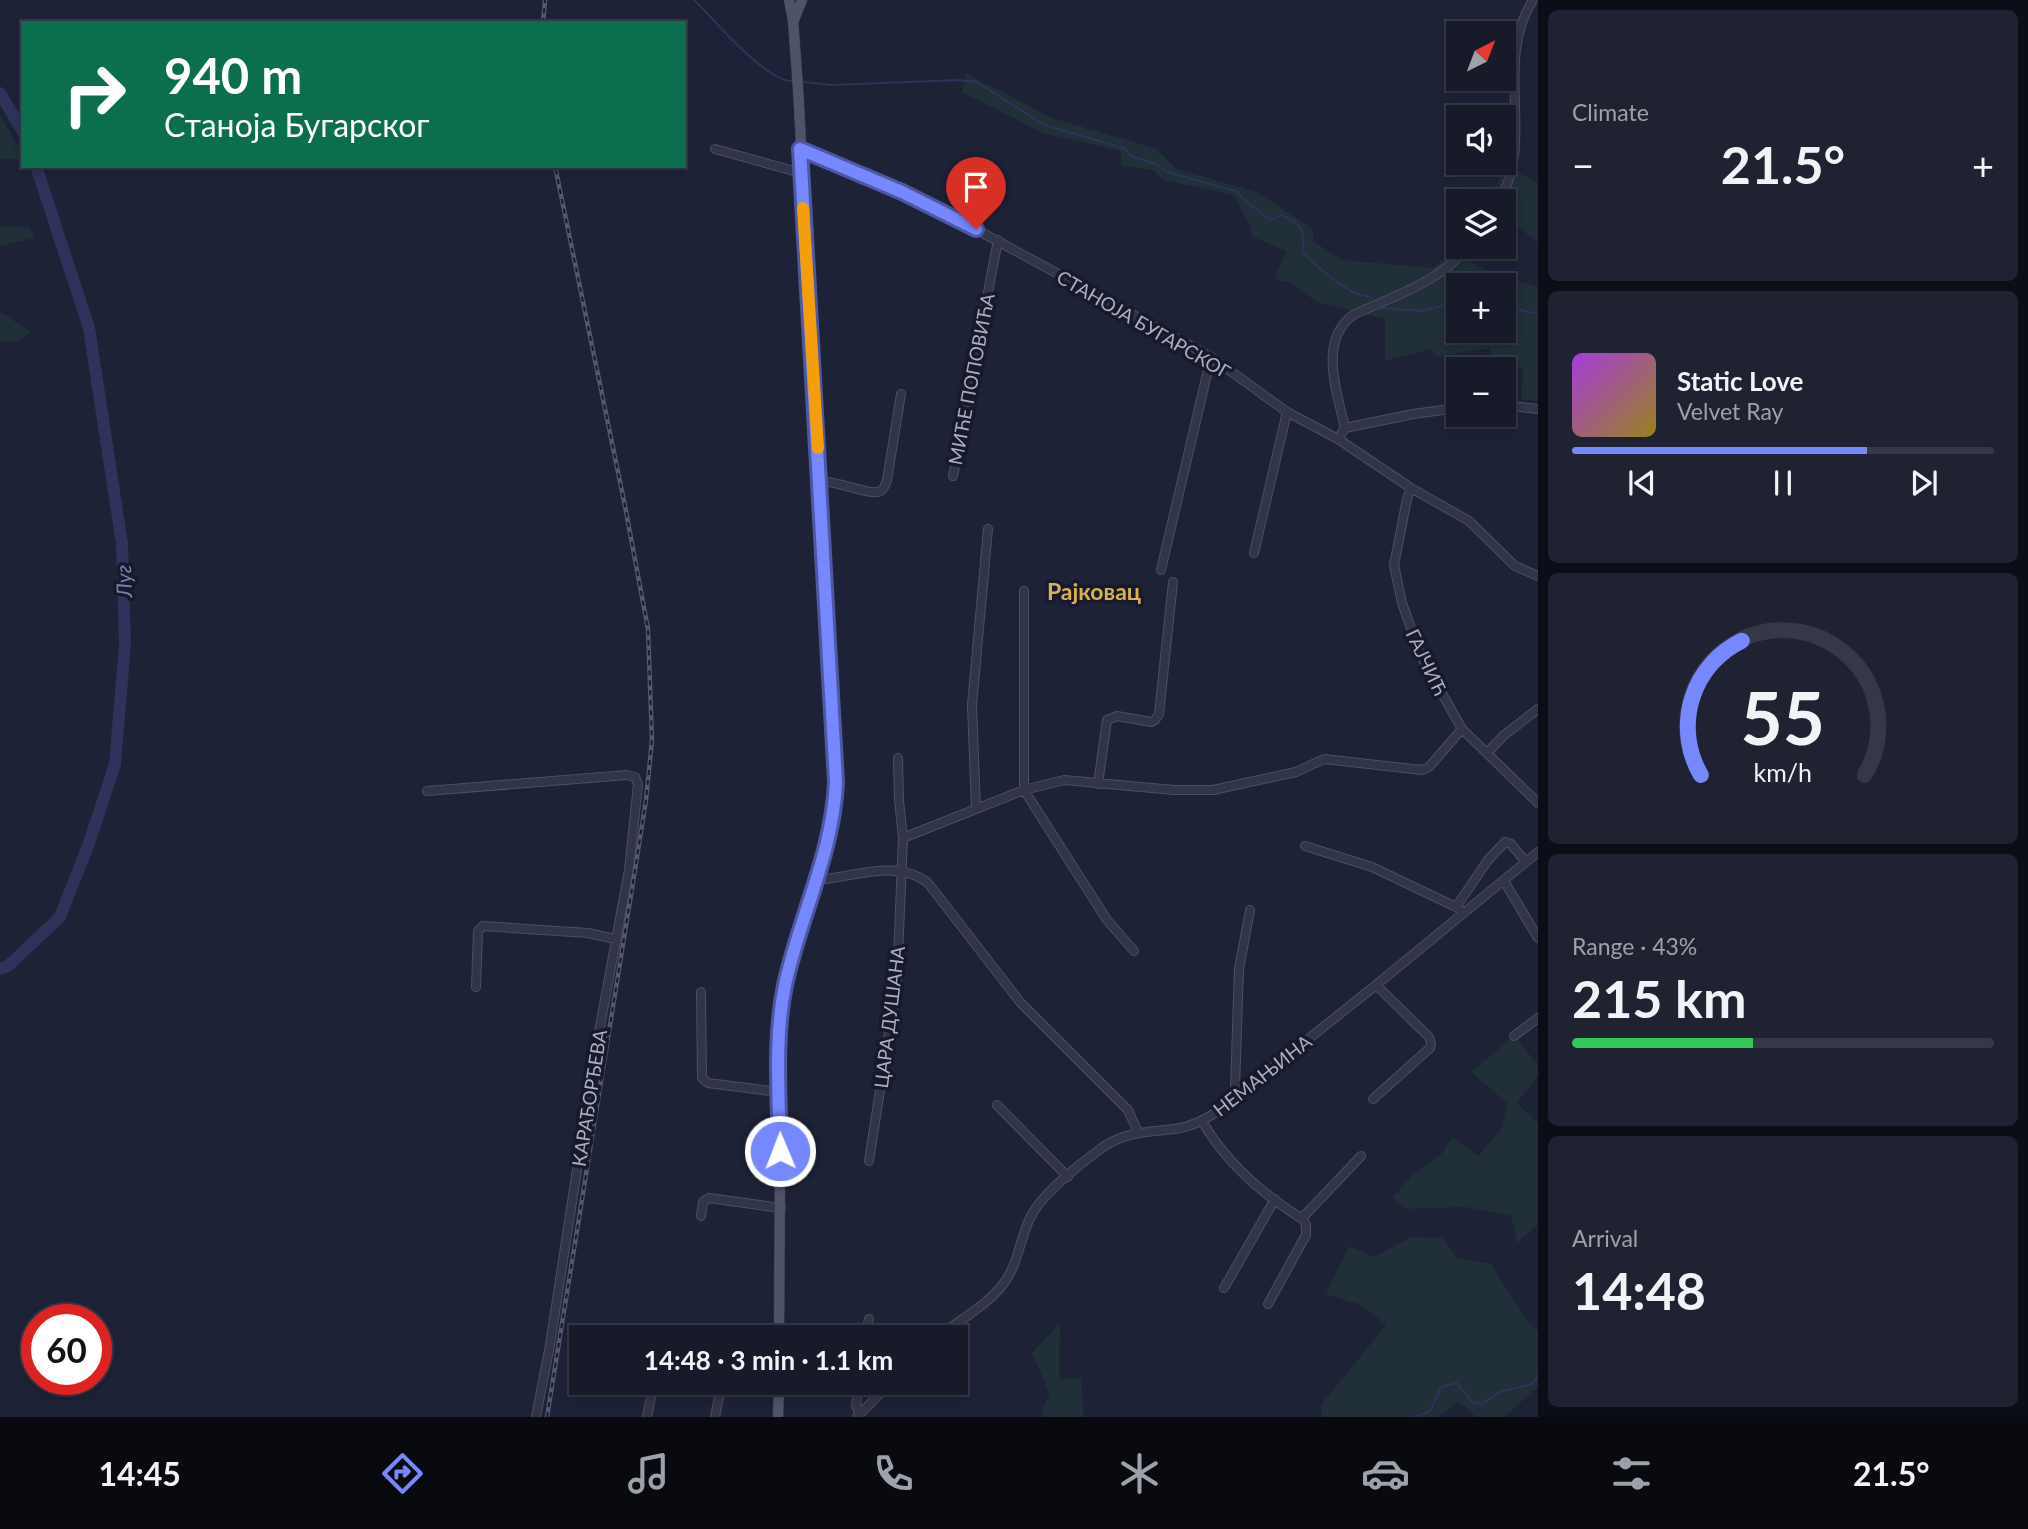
<!DOCTYPE html>
<html lang="en">
<head>
<meta charset="utf-8">
<style>
	body { margin:0; font-family:Lato,sans-serif; background:#1f2331; color:#f1f3f6; height:100vh; display:flex; flex-direction:column; font-size:26px; white-space:nowrap }
	* { box-sizing:border-box; margin:0 }
	p { font-size:23px; color:#9ea1a8 }
	.icon { flex:none; width:38px; height:38px; fill:none; stroke:currentColor; stroke-width:2; stroke-linecap:round; stroke-linejoin:round }
	.map { position:relative; flex:1; overflow:hidden }
	.drawer { display:flex; flex-direction:column; gap:10px; padding:10px; background:#0c0e17; width:490px }
	.drawer>* { flex:none }
	.top-card { position:absolute; left:21px; top:21px; width:665px; height:147px; border-radius:0px; box-shadow:0 4px 10px #0003,0 0 0 2px #353846; background:#0b6e4f; color:#fff; overflow:hidden }
	.needle { width:46px; rotate:42deg }
	.fabs { position:absolute; left:1446px; top:21px; display:grid; gap:14px }
	.fabs a { display:grid; place-items:center; width:70px; height:70px; border-radius:0px; background:#161a29; box-shadow:0 4px 10px #0003,0 0 0 2px #353846; font-size:35px }
	.speed { position:absolute; left:21px; top:1304px; display:flex; gap:14px; font-size:35px; font-weight:700; text-align:center }
	.speed>* { display:grid; place-content:center; width:91px; height:91px; border-radius:50%; background:#161a29; box-shadow:0 4px 10px #0003,0 0 0 2px #353846; line-height:1 }
	.speed .limit { border:10px solid #d22; background:#fff; color:#111 }
	.pin { position:absolute; display:grid; place-items:center; width:60px; height:60px; color:#fff; margin:-72px -30px; border-radius:50% 50% 50% 0; rotate:-45deg; box-shadow:0 0 7px #0007 }
	.pin .icon { rotate:45deg }
	.me { position:absolute; width:77px; margin:-38px; rotate:359deg; stroke-linejoin:round; filter:drop-shadow(0 0 5px #0008) }
	.turn { display:flex; align-items:center; gap:24px; height:147px; padding:0 28px; font-size:32px }
	.turn .icon { width:91px; height:91px; stroke-width:2.5 }
	.turn b { display:block; font-size:49px; line-height:60px }
	.big { font-size:52px; font-weight:700; line-height:1.1 }
	.drawer .widget { flex:1; display:flex; flex-direction:column; justify-content:center; gap:10px; min-width:0; padding:0 24px; border-radius:10px; background:#1f2331 }
	.drawer .dial { align-items:center; gap:0 }
	.dial svg { height:182px; overflow:visible; fill:none; stroke:#353846; stroke-width:7; stroke-linecap:round; text-anchor:middle }
	.dial text { fill:#f1f3f6; stroke:none }
	.song { display:flex; align-items:center; gap:21px }
	.cover { width:84px; height:84px; border-radius:10px; background:linear-gradient(135deg,hsl(280 70% 55%),hsl(50 70% 35%)) }
	.played { height:7px; border-radius:4px; background:linear-gradient(90deg,#7787fe 70%,#353846 70%) }
	.keys { display:flex; justify-content:space-around; direction:ltr }
	.heat { display:flex; justify-content:space-between; align-items:center; font-size:38px; direction:ltr }
	.charge { height:10px; border-radius:5px; background:linear-gradient(90deg,#34c759 43%,#353846 0) }
	.trip { position:absolute; left:569px; top:1325px; width:399px; height:70px; border-radius:0px; background:#161a29; box-shadow:0 4px 10px #0003,0 0 0 2px #353846; font-weight:700; line-height:70px; text-align:center }
	.menu { display:flex; height:112px; justify-content:space-around; align-items:center; background:#090a10; color:#9ea1a8 }
	.menu .icon { width:49px; height:49px }
	.menu .active { color:#7787fe }
	.menu b { font-size:32px; color:#f1f3f6 }
	main { display:flex; flex:1; min-height:0 }
	.map>svg:first-child { display:block }
	.green { fill:#202f38; fill-rule:evenodd }
	.lines { fill:none; stroke-linecap:round; stroke-linejoin:round }
	.stream { stroke:#2d335b; stroke-width:2 }
	.river { stroke:#2d335b; stroke-width:12 }
	.minor-casing { stroke:#4c4f63; stroke-width:10 }
	.major-casing { stroke:#3b3e51; stroke-width:11 }
	.minor { stroke:#313547; stroke-width:8 }
	.major { stroke:#4f5368; stroke-width:10 }
	.rail-casing { stroke:#53576f; stroke-width:4.5 }
	.rail { stroke:#171a2b; stroke-width:2; stroke-dasharray:5; stroke-linecap:butt }
	.route-casing { stroke:#4d58a5; stroke-width:18 }
	.route { stroke:#7787fe; stroke-width:12 }
	.slow { stroke:#f59e0b; stroke-width:12 }
	.labels { text-anchor:middle; dominant-baseline:central; stroke-width:7; stroke-linejoin:round; paint-order:stroke }
	.street-label { font-size:19px; fill:#abaec5; stroke:#171a2b }
	.water-label { font-size:21px; font-style:italic; fill:#7982b3; stroke:#171a2b }
	.quarter-label { font-size:23px; font-weight:bold; fill:#d9b052; stroke:#171a2b }
</style>
</head>
<body>
<main>
<div class="map">
<svg width="1538" height="1417" viewBox="0 0 1538 1417">
	<rect width="100%" height="100%" fill="#1e2237"/>
	<!-- green -->
	<path class="green" d="M966,73L1052,118L1155,148L1176,169L1257,192L1313,229V241L1342,260L1433,268L1447,255L1463,257L1491,273L1538,287V401L1521,399L1523,368L1495,365L1490,348L1437,357L1431,349L1385,361V319L1317,302L1289,282L1274,279L1287,251L1253,237L1249,223L1233,195L1163,180L1153,170L1122,166L1120,151L1043,133L962,92ZM1458,285H1503V331H1458Z
		M0,115L23,155V159H0Z
		M1513,168L1538,184V242L1511,222L1503,227V201H1483L1501,177Z
		M0,226L30,227L34,238L0,246Z
		M0,312L3,313L30,332L19,341H0Z
		M1515,1035L1538,1066V1075L1517,1103L1538,1123V1224L1517,1243L1511,1215L1465,1207L1405,1209L1393,1197L1412,1176L1442,1153L1453,1137L1478,1156L1502,1128L1508,1104L1471,1072Z
		M1411,1237L1442,1238L1457,1258L1491,1264L1526,1320L1538,1331V1387L1504,1417H1476L1458,1401L1439,1417H1322L1321,1405L1386,1325L1361,1305L1326,1294L1349,1246L1374,1257Z
		M1060,1323L1059,1379H1081L1084,1417H1043L1041,1411L1050,1395L1032,1353Z"/>
	<g class="lines">
		<!-- stream -->
		<path class="stream" d="M694,0C715,20 763,79 791,81
			M804,82L832,85L959,80L977,82L1044,125L1124,148L1131,156L1156,164L1167,172L1236,191L1243,199L1270,220L1281,215C1303,224 1305,230 1303,253C1319,268 1333,281 1353,292C1360,296 1367,294 1373,299
			M1503,306L1538,314
			M1383,308L1422,311L1458,302
			M1415,1417L1430,1411L1441,1387L1457,1383L1472,1402L1482,1404L1499,1392L1532,1384L1538,1375"/>
		<!-- river -->
		<path class="river" d="M0,93L23,132
			M0,969L8,966L60,917L89,843L115,764L125,644L122,544L89,328L36,166"/>
		<defs>
			<path id="minor" d="M715,149L801,173
				M801,150L933,206L1211,357L1287,412L1338,439L1411,488L1469,521L1515,566L1538,576
				M1499,201C1536,142 1493,62 1533,0
				M1503,405L1538,409
				M1345,428C1337,392 1318,341 1353,315C1391,297 1441,282 1467,247
				M1338,439L1345,428L1413,414L1458,408
				M953,476L998,240
				M820,481C836,481 867,494 877,492C884,491 885,485 887,480L901,394
				M1411,488L1407,499L1394,565L1402,603L1421,656L1462,729L1538,803
				M1254,553L1287,412
				M1161,570L1211,357
				M1024,591V790L1107,920L1134,951
				M1487,753L1503,736L1538,709
				M1098,784L1107,720L1117,716L1151,722L1155,720L1159,714L1173,582
				M427,791L627,775L635,777L638,784L629,870L594,1059L550,1345L536,1417
				M976,809L972,705L988,529
				M903,838L1024,790L1064,780L1174,790H1213L1296,772L1324,759L1422,770L1429,767L1462,729
				M1305,846L1372,867L1456,907L1464,913
				M817,878L826,879C859,875 898,860 928,883L1020,1002L1128,1110L1138,1132
				M1504,881L1538,938
				M1456,907L1488,860L1505,842L1511,844L1526,862
				M476,987L478,931L483,926L588,933L615,939
				M701,992L702,1078L708,1083L779,1092
				M1514,1036L1538,1018
				M1237,1097L1235,1088L1239,969L1250,910
				M1373,1099L1430,1048L1431,1043L1429,1037L1376,985
				M997,1105L1068,1177
				M1202,1121C1225,1161 1260,1192 1299,1217L1304,1216L1361,1156
				M869,1161L897,981L903,838L899,800L898,758
				M701,1216L703,1202L709,1198L781,1208
				M1224,1288L1275,1199
				M1268,1304L1306,1235V1225L1302,1217
				M865,1337L869,1319
				M938,1337C959,1320 988,1305 1004,1283C1018,1264 1020,1239 1030,1218C1042,1193 1080,1164 1103,1147C1125,1132 1148,1132 1174,1129C1191,1127 1204,1120 1218,1111L1376,985L1538,852
				M859,1382L856,1406L860,1414
				M647,1417L654,1382
				M715,1417L722,1382
				M857,1417L891,1382"/>
			<path id="major" d="M794,20L802,0
				M779,1337L781,1010C791,932 833,861 836,782L798,88L793,20L789,0
				M778,1417L779,1382"/>
		</defs>
		<!-- minor casing -->
		<use href="#minor" class="minor-casing"/>
		<!-- major casing -->
		<use href="#major" class="major-casing"/>
		<!-- minor -->
		<use href="#minor" class="minor"/>
		<!-- major -->
		<use href="#major" class="major"/>
		<defs>
			<path id="rail" d="M543,23L545,0
				M547,1417L635,870L646,800L652,740L648,629L625,506L555,166"/>
		</defs>
		<!-- rail casing -->
		<use href="#rail" class="rail-casing"/>
		<!-- rail -->
		<use href="#rail" class="rail"/>
	</g>
	<g class="lines">
		<defs>
			<path id="route" d="M780,1151C779,1097 774,1038 785,985C800,916 833,853 836,782L800,149L902,192L976,229"/>
		</defs>
		<!-- route casing -->
		<use href="#route" class="route-casing"/>
		<!-- route -->
		<use href="#route" class="route"/>
		<!-- slow -->
		<path class="slow" d="M803,208L818,448"/>
	</g>
	<g class="labels">
		<!-- street labels -->
		<g class="street-label">
			<text transform="translate(1144 324) rotate(30)">СТАНОЈА БУГАРСКОГ</text>
			<text transform="translate(971 379) rotate(-79)">МИЋЕ ПОПОВИЋА</text>
			<text transform="translate(1427 662) rotate(65)">ГАЈЧИЋ</text>
			<text transform="translate(889 1017) rotate(-83)">ЦАРА ДУШАНА</text>
			<text transform="translate(1262 1075) rotate(-38)">НЕМАЊИНА</text>
			<text transform="translate(589 1098) rotate(-81)">КАРАЂОРЂЕВА</text>
		</g>
		<!-- water labels -->
		<g class="water-label">
			<text transform="translate(123 581) rotate(-92)">Луг</text>
		</g>
		<!-- quarter labels -->
		<g class="quarter-label">
			<text x="1094" y="591">Рајковац</text>
		</g>
	</g>
</svg>
<div class="fabs">
<a><svg class="needle" viewBox="-14 -14 28 28"><path d="M0-13l5 13h-10z" fill="#e53935"/><path d="M0 13l5-13h-10z" fill="#9ea1a8"/></svg></a>
<a><svg class="icon" aria-label="sound" viewBox="0 0 24 24"><path d="M4 9h4l5-4v14l-5-4H4zM17 9q2 3 0 6"/></svg></a>
<a><svg class="icon" aria-label="layers" viewBox="0 0 24 24"><path d="M12 4l9 5-9 5-9-5zM3 14l9 5 9-5"/></svg></a>
<a>+</a>
<a>−</a>
</div>
<div class="speed"><div class="limit">60</div></div>
<div class="pin" style="left:976px;top:229px;background:#d93025"><svg class="icon" aria-label="arrive" viewBox="0 0 24 24"><path d="M6 21V4h12l-3 4 3 4H6"/></svg></div>
<svg class="me" style="left:780px;top:1151px" viewBox="-20 -20 40 40"><circle r="17" fill="#7787fe" stroke="#fff" stroke-width="3"/><path d="M0-11L8 9 0 5-8 9z" fill="#fff"/></svg>
<div class="trip">14:48 · 3 min · 1.1 km</div>
<div class="top-card">
<div class="turn"><svg class="icon" aria-label="right" viewBox="0 0 24 24"><path d="M7 20v-9h11M14 6l5 5-5 5"/></svg><div><b>940 m</b>Станоја Бугарског</div></div>
</div>
</div>
<section class="drawer">
<div class="widget"><p>Climate</p>
<div class="heat"><a>−</a><b class="big">21.5°</b><a>+</a></div>
</div>
<div class="widget">
<div class="song"><i class="cover"></i><div><b>Static Love</b><p>Velvet Ray</p></div></div>
<div class="played"></div>
<div class="keys"><svg class="icon" aria-label="previous" viewBox="0 0 24 24"><path d="M18 5L8 12l10 7zM5 5v14"/></svg><svg class="icon" aria-label="pause" viewBox="0 0 24 24"><path d="M8 5v14M16 5v14"/></svg><svg class="icon" aria-label="next" viewBox="0 0 24 24"><path d="M6 5l10 7-10 7zM19 5v14"/></svg></div>
</div>
<div class="widget dial"><svg viewBox="0 0 100 80">
<path d="M14 69A42 42 0 1 1 86 69"/>
<path d="M14 69A42 42 0 0 1 32 10" stroke="#7787fe"/>
<text x="50" y="56" font-size="32" font-weight="700">55</text>
<text x="50" y="72" font-size="11">km/h</text>
</svg></div>
<div class="widget"><p>Range · 43%</p><b class="big">215 km</b><div class="charge"></div></div>
<div class="widget"><p>Arrival</p><b class="big">14:48</b></div>
</section>
</main>
<nav class="menu">
<b>14:45</b>
<svg class="icon active" aria-label="directions" viewBox="0 0 24 24"><path d="M12 3l9 9-9 9-9-9zM9 14v-3h6M13 9l2 2-2 2"/></svg>
<svg class="icon" aria-label="music" viewBox="0 0 24 24"><path d="M9 18V5l10-2v13"/><circle cx="6" cy="18" r="3"/><circle cx="16" cy="16" r="3"/></svg>
<svg class="icon" aria-label="phone" viewBox="0 0 24 24"><path d="M5 4h4l2 5-3 2q2 4 5 5l2-3 5 2v4C11 20 4 13 5 4z"/></svg>
<svg class="icon" aria-label="climate" viewBox="0 0 24 24"><path d="M12 3v18M4 7l16 10M4 17L20 7"/></svg>
<svg class="icon" aria-label="car" viewBox="0 0 24 24"><path d="M5 17H2v-5l4-1 3-4h7l3 4 3 1v5h-3M9 17h6M6 11h13"/><circle cx="7" cy="17" r="2"/><circle cx="17" cy="17" r="2"/></svg>
<svg class="icon" aria-label="filters" viewBox="0 0 24 24"><path d="M4 7h16M4 17h16"/><circle cx="9" cy="7" r="2"/><circle cx="15" cy="17" r="2"/></svg>
<b>21.5°</b>
</nav>
</body>
</html>
